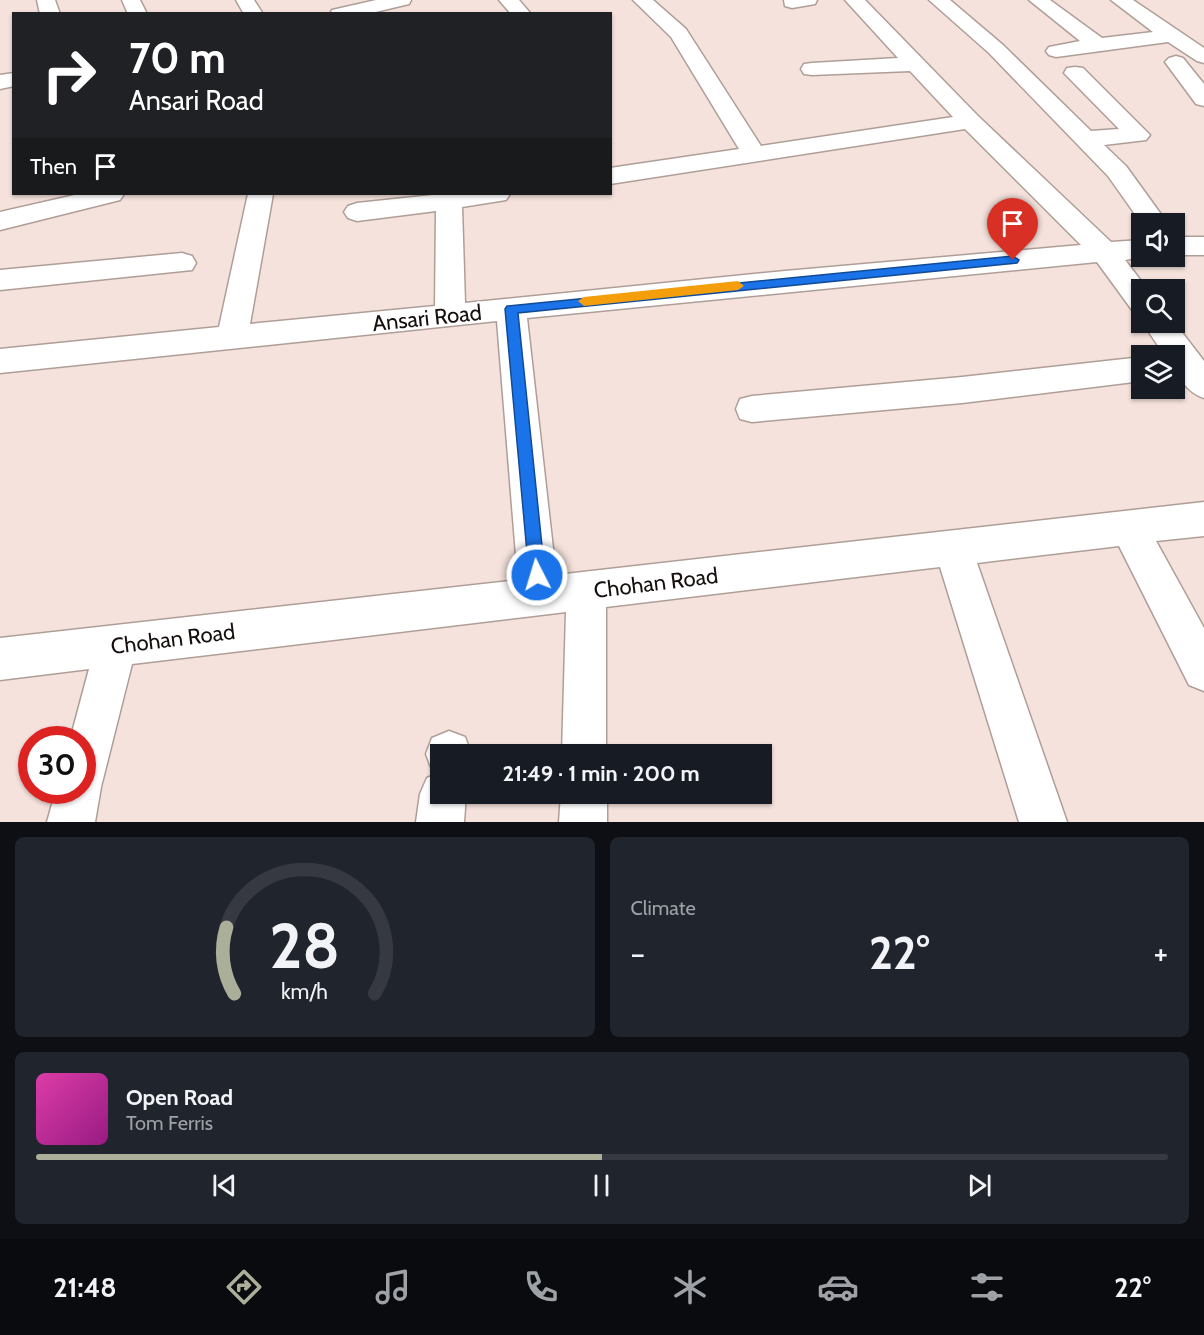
<!DOCTYPE html>
<html lang="en">
<head>
<meta charset="utf-8">
<style>
	body { margin:0; font-family:Cabin,sans-serif; background:#20242c; color:#f1f3f6; height:100vh; display:flex; flex-direction:column; font-size:22px; white-space:nowrap }
	* { box-sizing:border-box; margin:0 }
	p { font-size:20px; color:#9ea1a6 }
	.icon { flex:none; width:33px; height:33px; fill:none; stroke:currentColor; stroke-width:2; stroke-linecap:round; stroke-linejoin:round }
	.map { position:relative; height:822px; overflow:hidden }
	.drawer { display:flex; flex-direction:column; gap:15px; padding:15px; background:#0d0f14; flex:1 }
	.drawer>* { flex:none }
	.top-card { position:absolute; left:12px; top:12px; width:600px; height:183px; border-radius:0px; box-shadow:0 2px 4px #0004; background:#202124; color:#fff; overflow:hidden }
	.controls { position:absolute; left:1131px; top:213px; display:grid; gap:12px }
	.controls a { display:grid; place-items:center; width:54px; height:54px; border-radius:0px; background:#171b24; box-shadow:0 2px 4px #0004; font-size:30px }
	.speed { position:absolute; left:18px; top:726px; display:flex; gap:12px; font-size:30px; font-weight:700; text-align:center }
	.speed>* { display:grid; place-content:center; width:78px; height:78px; border-radius:50%; background:#171b24; box-shadow:0 2px 4px #0004; line-height:1 }
	.speed .limit { border:9px solid #d22; background:#fff; color:#111 }
	.pin { position:absolute; display:grid; place-items:center; width:51px; height:51px; color:#fff; margin:-62px -26px; border-radius:50% 50% 50% 0; rotate:-45deg; box-shadow:0 0 6px #0007 }
	.pin .icon { rotate:45deg }
	.me { position:absolute; width:66px; margin:-33px; rotate:355deg; stroke-linejoin:round; filter:drop-shadow(0 0 4px #0008) }
	.turn { display:flex; align-items:center; gap:21px; height:126px; padding:0 18px; font-size:27px }
	.turn .icon { width:78px; height:78px; stroke-width:2.5 }
	.turn b { display:block; font-size:42px; line-height:51px }
	.then { display:flex; align-items:center; height:57px; padding:0 18px; background:#0003; gap:12px; font-size:22px }
	.big { font-size:45px; font-weight:700; line-height:1.1 }
	.drawer .widget { flex:1; display:flex; flex-direction:column; justify-content:center; gap:9px; min-width:0; padding:0 21px; border-radius:9px; background:#20242c }
	.drawer .dial { align-items:center; gap:0 }
	.dial svg { height:156px; overflow:visible; fill:none; stroke:#363941; stroke-width:7; stroke-linecap:round; text-anchor:middle }
	.dial text { fill:#f1f3f6; stroke:none }
	.song { display:flex; align-items:center; gap:18px }
	.cover { width:72px; height:72px; border-radius:9px; background:linear-gradient(135deg,hsl(320 70% 55%),hsl(310 70% 35%)) }
	.played { height:6px; border-radius:3px; background:linear-gradient(90deg,#abae99 50%,#363941 50%) }
	.keys { display:flex; justify-content:space-around; direction:ltr }
	.heat { display:flex; justify-content:space-between; align-items:center; font-size:33px; direction:ltr }
	.drawer .tiles { flex:1; display:grid; gap:15px; grid-template-columns:1fr 1fr }
	.widget:last-child { grid-column:span 2 }
	.trip { position:absolute; left:430px; top:744px; width:342px; height:60px; border-radius:0px; background:#171b24; box-shadow:0 2px 4px #0004; font-weight:700; line-height:60px; text-align:center }
	.menu { display:flex; height:96px; justify-content:space-around; align-items:center; background:#090b0e; color:#9ea1a6 }
	.menu .icon { width:42px; height:42px }
	.menu .selected { color:#abae99 }
	.menu b { font-size:27px; color:#f1f3f6 }
	.map>svg:first-child { display:block }
	.lines { fill:none; stroke-linecap:round; stroke-linejoin:round }
	.minor-casing { stroke:#af9e98; stroke-width:3 }
	.major-casing { stroke:#af9e98; stroke-width:3 }
	.minor { fill:#fff; fill-rule:evenodd }
	.major { fill:#fff; fill-rule:evenodd }
	.route { fill:#1a73e8; stroke:#114b97; stroke-width:1.5 }
	.slow { fill:#f59e0b }
	.labels { text-anchor:middle; dominant-baseline:central; stroke-width:4.5; stroke-linejoin:round; paint-order:stroke }
	.street-label { font-size:22px; fill:#150f0d; stroke:#fff }
</style>
</head>
<body>
<div class="map">
<svg width="1204" height="822" viewBox="0 0 1204 822">
	<rect width="100%" height="100%" fill="#f5e2dc"/>
	<g class="lines">
		<defs>
			<path id="minor" d="M37,0H55L60,14H40Z
				M122,0H140L147,14H128Z
				M236,0H254L263,14H244Z
				M499,0H519L531,14H511Z
				M633,0H653L686,29L761,146L953,117L910,71L812,75L804,74L801,69L804,64L812,63L898,58L845,0H865L978,116L1111,242L1142,240V256H1149L1125,260L1148,290H1142V312L1132,310L1097,262L527,318L556,575L1204,502V536L1156,541L1204,628V691L1189,685L1119,546L977,563L1067,822H1019L940,567L606,607V754H562L566,612L132,664L101,787L95,822H47L56,790H82V740H70L89,669L0,680V638L518,580L497,321L0,373V349L219,327L248,194H273L250,324L435,306L436,211L357,221L348,218L344,212L348,206L357,203L442,194H510L506,200L462,207L465,303L785,271L1081,245L965,129L610,184V168L739,149L671,37Z
				M784,0H817L815,4L792,8L785,6Z
				M929,0H950L1003,45L1091,131L1119,129L1064,73L1067,68L1075,67L1083,68L1150,135L1146,140L1104,145L1126,166L1168,224H1142L1108,176L989,53Z
				M1029,0H1050L1102,38L1153,32L1111,0H1133L1204,48V63L1197,61L1168,42L1056,57L1049,55L1046,51L1049,47L1080,41Z
				M1176,56L1183,58L1204,84V106L1196,104L1165,62L1169,58Z
				M79,194H124L120,200L0,230V212Z
				M1174,237H1204V255H1174Z
				M182,253L192,256L196,263L192,270L0,290V270Z
				M1142,322H1174L1204,361V398C1186,392 1174,374 1174,356H1165Z
				M1142,357V381L962,403L752,422L740,419L736,409L740,399L752,396L962,377Z
				M449,731L465,737L471,753L441,754V794H466L464,822H416L420,794L427,778L439,773L432,770L426,754L432,738Z
				M561,794H607V822H559Z"/>
			<path id="major" d="M376,0H411L409,4L367,14H330L332,10Z
				M14,73V86L0,89V75Z"/>
		</defs>
		<!-- minor casing -->
		<use href="#minor" class="minor-casing"/>
		<!-- major casing -->
		<use href="#major" class="major-casing"/>
		<!-- minor -->
		<use href="#minor" class="minor"/>
		<!-- major -->
		<use href="#major" class="major"/>
	</g>
	<!-- route -->
	<path class="route" d="M1013,256L1019,260L1017,263L518,313L545,575L542,580L537,582L531,580L529,575L505,309L507,306Z"/>
	<!-- slow -->
	<path class="slow" d="M738,281L744,286L738,290L584,306L578,301L584,297Z"/>
	<g class="labels">
		<!-- street labels -->
		<g class="street-label">
			<text transform="translate(427 318) rotate(-6)">Ansari Road</text>
			<text transform="translate(656 583) rotate(-7)">Chohan Road</text>
			<text transform="translate(173 639) rotate(-7)">Chohan Road</text>
		</g>
	</g>
</svg>
<div class="controls">
<a><svg class="icon" aria-label="sound" viewBox="0 0 24 24"><path d="M4 9h4l5-4v14l-5-4H4zM17 9q2 3 0 6"/></svg></a>
<a><svg class="icon" aria-label="search" viewBox="0 0 24 24"><circle cx="10" cy="10" r="6"/><path d="M15 15l6 6"/></svg></a>
<a><svg class="icon" aria-label="layers" viewBox="0 0 24 24"><path d="M12 4l9 5-9 5-9-5zM3 14l9 5 9-5"/></svg></a>
</div>
<div class="speed"><div class="limit">30</div></div>
<div class="pin" style="left:1013px;top:260px;background:#d93025"><svg class="icon" aria-label="arrive" viewBox="0 0 24 24"><path d="M6 21V4h12l-3 4 3 4H6"/></svg></div>
<svg class="me" style="left:537px;top:575px" viewBox="-20 -20 40 40"><circle r="17" fill="#1a73e8" stroke="#fff" stroke-width="3"/><path d="M0-11L8 9 0 5-8 9z" fill="#fff"/></svg>
<div class="trip">21:49 · 1 min · 200 m</div>
<div class="top-card">
<div class="turn"><svg class="icon" aria-label="right" viewBox="0 0 24 24"><path d="M7 20v-9h11M14 6l5 5-5 5"/></svg><div><b>70 m</b>Ansari Road</div></div>
<div class="then">Then<svg class="icon" aria-label="arrive" viewBox="0 0 24 24"><path d="M6 21V4h12l-3 4 3 4H6"/></svg></div>
</div>
</div>
<section class="drawer">
<div class="tiles">
<div class="widget dial"><svg viewBox="0 0 100 80">
<path d="M14 69A42 42 0 1 1 86 69"/>
<path d="M14 69A42 42 0 0 1 10 35" stroke="#abae99"/>
<text x="50" y="56" font-size="32" font-weight="700">28</text>
<text x="50" y="72" font-size="11">km/h</text>
</svg></div>
<div class="widget"><p>Climate</p>
<div class="heat"><a>−</a><b class="big">22°</b><a>+</a></div>
</div>
<div class="widget">
<div class="song"><i class="cover"></i><div><b>Open Road</b><p>Tom Ferris</p></div></div>
<div class="played"></div>
<div class="keys"><svg class="icon" aria-label="previous" viewBox="0 0 24 24"><path d="M18 5L8 12l10 7zM5 5v14"/></svg><svg class="icon" aria-label="pause" viewBox="0 0 24 24"><path d="M8 5v14M16 5v14"/></svg><svg class="icon" aria-label="next" viewBox="0 0 24 24"><path d="M6 5l10 7-10 7zM19 5v14"/></svg></div>
</div>
</div>
</section>
<nav class="menu">
<b>21:48</b>
<svg class="icon selected" aria-label="directions" viewBox="0 0 24 24"><path d="M12 3l9 9-9 9-9-9zM9 14v-3h6M13 9l2 2-2 2"/></svg>
<svg class="icon" aria-label="music" viewBox="0 0 24 24"><path d="M9 18V5l10-2v13"/><circle cx="6" cy="18" r="3"/><circle cx="16" cy="16" r="3"/></svg>
<svg class="icon" aria-label="phone" viewBox="0 0 24 24"><path d="M5 4h4l2 5-3 2q2 4 5 5l2-3 5 2v4C11 20 4 13 5 4z"/></svg>
<svg class="icon" aria-label="climate" viewBox="0 0 24 24"><path d="M12 3v18M4 7l16 10M4 17L20 7"/></svg>
<svg class="icon" aria-label="car" viewBox="0 0 24 24"><path d="M5 17H2v-5l4-1 3-4h7l3 4 3 1v5h-3M9 17h6M6 11h13"/><circle cx="7" cy="17" r="2"/><circle cx="17" cy="17" r="2"/></svg>
<svg class="icon" aria-label="filters" viewBox="0 0 24 24"><path d="M4 7h16M4 17h16"/><circle cx="9" cy="7" r="2"/><circle cx="15" cy="17" r="2"/></svg>
<b>22°</b>
</nav>
</body>
</html>
